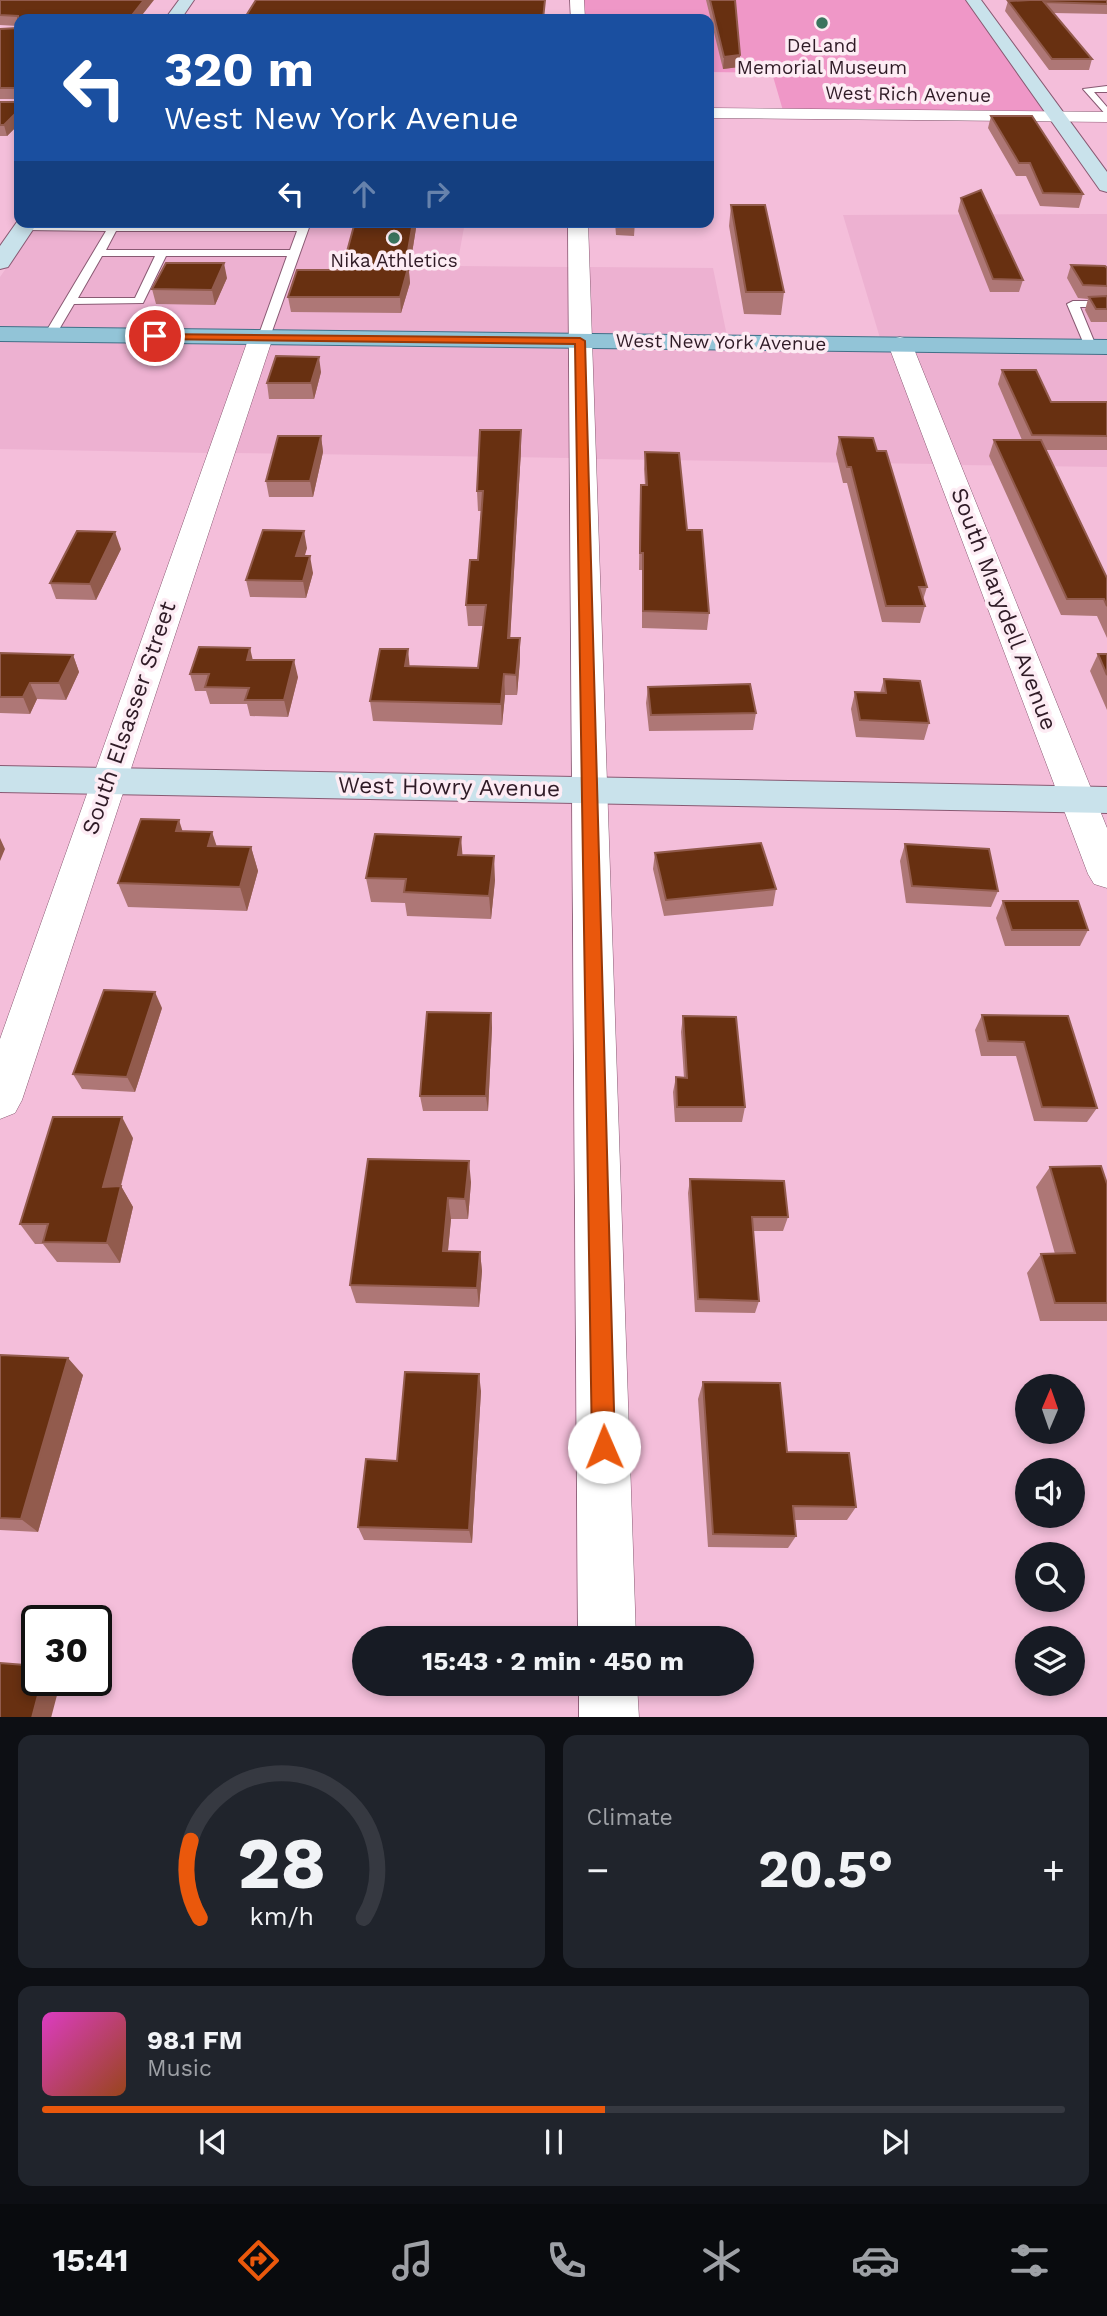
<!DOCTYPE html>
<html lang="en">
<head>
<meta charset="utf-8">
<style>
	body { margin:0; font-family:"Work Sans",sans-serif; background:#20242c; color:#f1f3f6; height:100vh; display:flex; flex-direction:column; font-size:26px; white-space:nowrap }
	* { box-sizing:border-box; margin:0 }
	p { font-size:23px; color:#9ea1a6 }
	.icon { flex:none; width:38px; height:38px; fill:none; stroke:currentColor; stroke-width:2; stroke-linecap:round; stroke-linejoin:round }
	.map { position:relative; height:1717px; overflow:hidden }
	.details { display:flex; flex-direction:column; gap:18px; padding:18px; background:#0d0f14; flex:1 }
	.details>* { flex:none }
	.guide { position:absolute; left:14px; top:14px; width:700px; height:214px; border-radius:14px; box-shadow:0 4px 10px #0003; background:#1a4fa0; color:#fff; overflow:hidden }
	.needle { width:46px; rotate:2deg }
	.tools { position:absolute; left:1015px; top:1374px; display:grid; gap:14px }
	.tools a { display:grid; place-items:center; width:70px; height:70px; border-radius:50%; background:#171b24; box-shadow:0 4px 10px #0003; font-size:35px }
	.speed { position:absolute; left:21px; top:1605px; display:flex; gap:14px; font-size:35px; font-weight:700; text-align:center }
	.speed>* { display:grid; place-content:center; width:91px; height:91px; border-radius:50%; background:#171b24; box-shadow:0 4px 10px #0003; line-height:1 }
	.speed .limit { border:4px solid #111; border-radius:10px; background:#fff; color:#111 }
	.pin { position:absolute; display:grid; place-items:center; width:60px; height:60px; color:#fff; margin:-30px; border:4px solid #fff; border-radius:50%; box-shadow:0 2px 7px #0007 }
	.me { position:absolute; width:77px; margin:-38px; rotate:359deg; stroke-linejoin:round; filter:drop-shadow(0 0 5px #0008) }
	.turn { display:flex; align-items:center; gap:24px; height:147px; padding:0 35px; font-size:32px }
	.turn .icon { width:91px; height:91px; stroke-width:2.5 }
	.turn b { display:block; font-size:49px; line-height:60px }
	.lanes { display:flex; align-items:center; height:66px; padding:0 35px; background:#0003; justify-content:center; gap:35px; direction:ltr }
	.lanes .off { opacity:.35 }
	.big { font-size:52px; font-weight:700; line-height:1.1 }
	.details .widget { flex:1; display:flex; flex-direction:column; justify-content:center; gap:10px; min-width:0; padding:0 24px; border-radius:14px; background:#20242c }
	.details .dial { align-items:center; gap:0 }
	.dial svg { height:182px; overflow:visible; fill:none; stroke:#363941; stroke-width:7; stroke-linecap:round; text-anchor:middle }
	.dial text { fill:#f1f3f6; stroke:none }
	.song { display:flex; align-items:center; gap:21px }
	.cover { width:84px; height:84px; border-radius:10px; background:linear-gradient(135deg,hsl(310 70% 55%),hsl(20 70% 35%)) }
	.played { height:7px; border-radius:4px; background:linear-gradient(90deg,#ea580c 55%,#363941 55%) }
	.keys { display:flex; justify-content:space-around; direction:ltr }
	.heat { display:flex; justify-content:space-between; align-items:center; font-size:38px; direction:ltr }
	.details .tiles { flex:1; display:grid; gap:18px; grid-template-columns:1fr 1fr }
	.widget:last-child { grid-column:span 2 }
	.trip { position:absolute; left:352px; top:1626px; width:402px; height:70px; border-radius:35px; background:#171b24; box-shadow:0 4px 10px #0003; font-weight:700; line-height:70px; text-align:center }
	.tab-bar { display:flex; height:112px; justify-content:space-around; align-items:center; background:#090b0e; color:#9ea1a6 }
	.tab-bar .icon { width:49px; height:49px }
	.tab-bar .on { color:#ea580c }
	.tab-bar b { font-size:32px; color:#f1f3f6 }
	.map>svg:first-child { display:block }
	.built { fill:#edb1d1 }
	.green { fill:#ef97c7 }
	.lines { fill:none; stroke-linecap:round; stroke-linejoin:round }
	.lane-casing { stroke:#895a73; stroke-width:2 }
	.street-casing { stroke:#895a73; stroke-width:1 }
	.secondary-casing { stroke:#895a73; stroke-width:2 }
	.primary-casing { stroke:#417088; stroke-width:2 }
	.lane { fill:#fff; fill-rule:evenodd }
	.street { fill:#fff; fill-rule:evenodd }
	.secondary { fill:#c9e2eb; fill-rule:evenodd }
	.primary { fill:#92c4d7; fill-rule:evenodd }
	.wall { fill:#ae7776 }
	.shaded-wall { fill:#925b4d }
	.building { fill:#683011; stroke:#925b4d; stroke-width:2 }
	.route { fill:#ea580c; stroke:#983908; stroke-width:2 }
	.poi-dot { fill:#3a755e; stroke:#fdecf4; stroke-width:2.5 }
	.labels { text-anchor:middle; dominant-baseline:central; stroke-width:7; stroke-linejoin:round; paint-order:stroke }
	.far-poi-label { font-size:19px; fill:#2f1b26; stroke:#fdecf4 }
	.far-street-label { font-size:19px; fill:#2f1b26; stroke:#fdecf4 }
	.street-label { font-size:23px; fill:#2f1b26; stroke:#fdecf4 }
</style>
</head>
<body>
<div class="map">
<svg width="1107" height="1718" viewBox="0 0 1107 1718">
	<rect width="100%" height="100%" fill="#f4beda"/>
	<!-- built -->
	<path class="built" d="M1107,214V341L880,338L843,215Z
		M38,222H465L457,266L569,267V335L0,328V277Z
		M589,267L713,268L727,336L591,335Z
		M0,340L248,343L209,453L0,449Z
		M270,343L569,346L570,458L233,453Z
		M591,347L891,350L935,464L595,459Z
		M914,350L1107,353V467L960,465Z"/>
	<!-- green -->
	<path class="green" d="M577,0H973L1056,117L784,114L772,73L709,72V19H578Z"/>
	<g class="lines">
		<defs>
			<path id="lane" d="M1107,86V92H1094L1107,107V116L1083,89Z
				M301,222H311L270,337L264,341L258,337L287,256H166L143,303L74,304L54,338H46L44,335L106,231L25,230L20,227L25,224L300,225ZM116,231H297L290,250H106ZM102,256H155L135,298H78Z
				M1107,301V307H1080L1096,346L1086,349L1067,304L1073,301Z"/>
			<path id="street" d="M570,0H584L585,19H571Z
				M709,108L1107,112V122L709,118Z
				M568,222H588L636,1638H578Z
				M261,330L269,332L273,337L22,1100L15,1113L0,1119V1039L249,337L253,332Z
				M900,337L908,339L912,344L1107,828V888L1094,884L1088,874L888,344L892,339Z
				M579,1684H637L639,1718H579Z"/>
			<path id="secondary" d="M179,0H194L181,19H165Z
				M966,0H981L1107,172V192L1100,190Z
				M19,219V222H38L8,267L0,269V246Z
				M0,766L1107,787V813L0,792Z"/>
			<path id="primary" d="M0,327L1107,340V354L0,341Z"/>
		</defs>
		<!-- lane casing -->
		<use href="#lane" class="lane-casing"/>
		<!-- street casing -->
		<use href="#street" class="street-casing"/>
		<!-- secondary casing -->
		<use href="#secondary" class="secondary-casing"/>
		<!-- primary casing -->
		<use href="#primary" class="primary-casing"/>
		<!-- lane -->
		<use href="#lane" class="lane"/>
		<!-- street -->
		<use href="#street" class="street"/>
		<!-- secondary -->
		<use href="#secondary" class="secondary"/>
		<!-- primary -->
		<use href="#primary" class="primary"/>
	</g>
	<!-- wall -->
	<path class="wall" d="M0,0H154L19,19V124L7,136H0V102H18V99H0V29L18,28V26L0,25Z
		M706,0H735L740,55L739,67L723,69Z
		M1022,0H1107V14L1053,13L1092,59L1089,70H1049L1005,11L1008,1Z
		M991,116L1083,194L1079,208L1040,206L1026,176H1016L988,128Z
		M961,198L1023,280L1019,292H990L958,211Z
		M731,205L784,292L781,315L744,314L729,226Z
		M355,222H417L409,272L410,283L401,313L291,312L288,297L342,270Z
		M615,222H635L634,236L616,235Z
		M1071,265L1107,268V322H1091L1085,310L1088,299L1078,298L1067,278Z
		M227,278L215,305L156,304L152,289Z
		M1002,370L1051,402H1107V450H1046L1107,578V638L1097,616L1061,615L989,456L994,440H1022L998,384Z
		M321,372L314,399H269L267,383Z
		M321,436L323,452L313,497H269L266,481Z
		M839,437L877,451L927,587L923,600L925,606L920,623L882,622L847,483H843L836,454Z
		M521,450L510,638H520V659L517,695H505L502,725L373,721L370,701L410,666L478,668L483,626H468L466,605L478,560L481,511H478L477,491Z
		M645,452L687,530L709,613L707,630L642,628V570H639L640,502L641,485H645L644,469Z
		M307,548L304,556L313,573L306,598L250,597L246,580Z
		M121,549L96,600L56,599L50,583Z
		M0,653L73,655L79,672L66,700L37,699L30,714L0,713Z
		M1098,654H1107V710L1090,671Z
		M253,660L298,677L288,717L250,716L247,704H210L206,691H195L190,674Z
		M884,679L929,723L924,740L856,737L851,709L855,692L880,693Z
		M648,687L756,713L753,730L649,731L646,703Z
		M183,831L216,846L251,847L258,871L247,911L128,907L118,883Z
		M905,844L998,891L991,907L906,903L900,861Z
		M655,853L776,889L773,906L664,916L653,869Z
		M462,855L495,880L491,919L407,916L405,903L371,902L366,878Z
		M1003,901L1088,930L1080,946H1005L996,918Z
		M162,1008L135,1092L82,1089L73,1074Z
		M491,1013L492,1028L488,1111H423L420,1096Z
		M982,1015L1068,1016L1097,1108L1087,1122L1034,1121L1016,1056H981L975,1030Z
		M683,1016L745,1107L742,1122H675L673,1092L676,1077L684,1078L681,1032Z
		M133,1138L121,1186L133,1207L120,1263L57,1262L43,1244H35L20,1224Z
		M368,1159L471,1182L468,1219H451L448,1251L480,1252L482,1271L479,1307L356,1303L350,1285Z
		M1050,1167L1107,1184V1321H1040L1027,1273L1041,1254H1055L1036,1187Z
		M690,1179L788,1217L783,1231H753L759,1301L755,1313L695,1312L688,1193Z
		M0,1355L83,1375L38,1532L0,1530Z
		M703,1382L787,1452L856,1507L847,1520H795L796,1536L788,1548L708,1547L698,1399Z
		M481,1391L472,1543L364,1540L358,1527L397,1461Z"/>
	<!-- shaded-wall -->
	<path class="shaded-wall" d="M144,0H154L139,19H129Z
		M740,55L739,67L723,69L724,57Z
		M19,110V124L7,136L4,125Z
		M413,222H417L409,272L410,283L401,313L400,297Z
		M224,263L227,278L215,305L212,290Z
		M319,357L321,372L314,399L311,383Z
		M521,430V450L509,659L508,638Z
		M321,436L323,452L313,497L310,481Z
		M304,531L307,548L300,573L296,556Z
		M115,532L121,549L96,600L90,584Z
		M310,556L313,573L306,598L303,581Z
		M520,638V659L517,695L516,675Z
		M250,648L254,665L247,660Z
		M408,649L410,670L405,666Z
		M73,655L79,672L66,700L59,683Z
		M294,660L298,677L288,717L284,700Z
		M504,674L505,695L502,725L501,704Z
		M30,683L37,699L30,714L23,697Z
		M179,820L187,845L176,831Z
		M212,832L220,856L208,846Z
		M461,837L463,861L458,855Z
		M0,838L5,849L0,861Z
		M251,847L258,871L247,911L240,887Z
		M494,856L495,880L491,919L489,896Z
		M155,992L162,1008L135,1092L127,1077Z
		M491,1013L492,1028L488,1111L486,1096Z
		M122,1117L133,1138L115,1207L103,1187Z
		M469,1161L471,1182L468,1219L465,1199Z
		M121,1186L133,1207L120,1263L107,1243Z
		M448,1198L451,1219L446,1270L443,1251Z
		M480,1252L482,1271L479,1307L477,1288Z
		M68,1358L83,1375L38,1532L21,1519Z
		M479,1374L481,1391L472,1543L469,1530Z
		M42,1680H61L51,1718H32Z"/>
	<!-- building -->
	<path class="building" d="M0,0H144L129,19H19V110L4,125H0V102H18V88H0V29L18,28V16L0,15Z
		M256,0H545L543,19H244Z
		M710,0H735L740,55L724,57Z
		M1030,0H1107V4L1044,2L1092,59H1052L1008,1Z
		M991,116H1032L1083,194L1043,193L1030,163H1019Z
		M981,190L1023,280L993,279L961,198Z
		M731,205H765L784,292H746Z
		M355,222H413L405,268H408L400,297H288L297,270H342Z
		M166,263H224L212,290L152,289Z
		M1071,265L1105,266L1107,268V286L1083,285Z
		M1107,296V309H1096L1089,297Z
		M276,356L319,357L311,383H267Z
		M1002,370H1036L1051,402H1107V436L1032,435Z
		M480,430H521L508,638H520L516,675L504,674L501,704L370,701L380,649H408L405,666L478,668L486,605H466L470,560H478L483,491H477Z
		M278,436H321L310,481H266Z
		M839,437L873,438L877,451H886L927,587H919L925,606H886L851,467H847Z
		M994,440H1041L1107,578V606L1104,599H1067Z
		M645,452L679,453L687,530H702L709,613L643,611V553H640L641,485H647Z
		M263,530L304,531L296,556H310L303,581L246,580Z
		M77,531L115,532L90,584L50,583Z
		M199,647L250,648L247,660H294L284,700H245L249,688L205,687L209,674H190Z
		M0,653L73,655L59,683H30L23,697H0Z
		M1098,654H1107V675Z
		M884,679L920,681L929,723L860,720L855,692L886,693Z
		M750,684L756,713L651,715L648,687Z
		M141,819L179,820L176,831L212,832L208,846L251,847L240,887L118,883Z
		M375,834L461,837L458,855L494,856L489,896L404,892L406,879L366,878Z
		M761,843L776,889L666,900L655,853Z
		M905,844L989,849L998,891L912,886Z
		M1003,901H1078L1088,930H1012Z
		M104,990L155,992L127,1077L73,1074Z
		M427,1012L491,1013L486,1096H420Z
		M982,1015L1068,1016L1097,1108L1042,1107L1024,1042L988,1041Z
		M683,1016L736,1017L745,1107H677L676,1077L687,1078Z
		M53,1117H122L103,1187L121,1186L107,1243L43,1242L48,1224H20Z
		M368,1159L469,1161L465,1199L448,1198L443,1251L480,1252L477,1288L350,1285Z
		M1101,1166L1107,1184V1303H1055L1041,1254L1075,1253L1050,1167Z
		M690,1179L784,1181L788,1217H752L759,1301L698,1299Z
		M0,1355L68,1358L21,1519L0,1518Z
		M405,1372L479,1374L469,1530L358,1527L366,1459L397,1461Z
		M703,1382L780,1383L787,1452L849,1453L856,1507L793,1506L796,1536L713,1534Z
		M0,1663L37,1666V1680H42L32,1718H0Z"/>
	<!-- route -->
	<path class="route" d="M152,334L580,338L585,341L615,1447L612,1455L604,1458L596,1455L592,1447L575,344L155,339Z"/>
	<!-- markers -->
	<g class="poi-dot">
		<circle cx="822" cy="23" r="7"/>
		<circle cx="394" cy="238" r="7"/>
	</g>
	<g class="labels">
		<!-- far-poi labels -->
		<g class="far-poi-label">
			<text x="822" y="45">DeLand<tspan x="822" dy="22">Memorial Museum</tspan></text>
			<text x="394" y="260">Nika Athletics</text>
		</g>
		<!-- far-street labels -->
		<g class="far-street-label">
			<text transform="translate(908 94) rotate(1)">West Rich Avenue</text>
			<text transform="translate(721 342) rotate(1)">West New York Avenue</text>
		</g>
		<!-- street labels -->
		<g class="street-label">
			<text transform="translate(1004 609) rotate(69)">South Marydell Avenue</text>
			<text transform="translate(129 718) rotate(-71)">South Elsasser Street</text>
			<text transform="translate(449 787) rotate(1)">West Howry Avenue</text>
		</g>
	</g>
</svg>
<div class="tools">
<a><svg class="needle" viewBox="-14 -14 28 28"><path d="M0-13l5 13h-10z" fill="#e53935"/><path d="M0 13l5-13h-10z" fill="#9ea1a6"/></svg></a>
<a><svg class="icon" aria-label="sound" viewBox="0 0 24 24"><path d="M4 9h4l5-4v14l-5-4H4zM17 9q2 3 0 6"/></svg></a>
<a><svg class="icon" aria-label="search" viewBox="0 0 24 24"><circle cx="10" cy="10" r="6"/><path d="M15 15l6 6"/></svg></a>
<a><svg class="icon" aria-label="layers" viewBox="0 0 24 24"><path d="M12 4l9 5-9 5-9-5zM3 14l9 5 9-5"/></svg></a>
</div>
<div class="speed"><div class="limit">30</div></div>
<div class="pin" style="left:155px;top:336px;background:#d93025"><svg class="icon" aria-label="arrive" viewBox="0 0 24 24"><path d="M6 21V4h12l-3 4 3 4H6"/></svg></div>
<svg class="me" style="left:604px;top:1447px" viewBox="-20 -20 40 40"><circle r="19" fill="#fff"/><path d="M0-13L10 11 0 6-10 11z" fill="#ea580c"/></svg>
<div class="trip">15:43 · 2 min · 450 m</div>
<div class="guide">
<div class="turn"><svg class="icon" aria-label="left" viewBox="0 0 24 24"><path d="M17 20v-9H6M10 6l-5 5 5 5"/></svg><div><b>320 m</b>West New York Avenue</div></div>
<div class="lanes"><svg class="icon" aria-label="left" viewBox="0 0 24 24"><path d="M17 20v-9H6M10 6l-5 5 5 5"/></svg><svg class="icon off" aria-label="ahead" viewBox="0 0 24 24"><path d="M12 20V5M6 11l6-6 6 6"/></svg><svg class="icon off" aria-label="right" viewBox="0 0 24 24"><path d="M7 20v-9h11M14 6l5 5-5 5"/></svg></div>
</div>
</div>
<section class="details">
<div class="tiles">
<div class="widget dial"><svg viewBox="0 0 100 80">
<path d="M14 69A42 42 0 1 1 86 69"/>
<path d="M14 69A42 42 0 0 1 10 35" stroke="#ea580c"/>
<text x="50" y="56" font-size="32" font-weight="700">28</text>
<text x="50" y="72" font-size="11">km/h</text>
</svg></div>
<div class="widget"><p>Climate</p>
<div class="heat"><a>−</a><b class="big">20.5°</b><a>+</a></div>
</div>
<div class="widget">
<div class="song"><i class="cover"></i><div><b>98.1 FM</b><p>Music</p></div></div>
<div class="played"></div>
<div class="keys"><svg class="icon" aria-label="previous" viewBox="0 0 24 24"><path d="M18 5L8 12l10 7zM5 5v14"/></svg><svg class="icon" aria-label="pause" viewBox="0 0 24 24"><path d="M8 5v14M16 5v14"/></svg><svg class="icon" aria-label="next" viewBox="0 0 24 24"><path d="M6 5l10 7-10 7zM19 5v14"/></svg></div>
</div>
</div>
</section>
<nav class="tab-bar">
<b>15:41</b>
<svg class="icon on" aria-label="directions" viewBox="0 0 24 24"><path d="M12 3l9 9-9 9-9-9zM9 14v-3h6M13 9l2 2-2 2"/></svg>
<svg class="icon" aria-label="music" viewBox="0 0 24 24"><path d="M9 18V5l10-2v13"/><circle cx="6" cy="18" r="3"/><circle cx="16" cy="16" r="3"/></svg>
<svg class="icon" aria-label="phone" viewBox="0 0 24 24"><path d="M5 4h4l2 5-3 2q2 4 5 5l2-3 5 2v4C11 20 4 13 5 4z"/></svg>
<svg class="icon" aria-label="climate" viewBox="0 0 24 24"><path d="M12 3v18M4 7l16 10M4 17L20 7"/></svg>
<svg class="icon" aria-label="car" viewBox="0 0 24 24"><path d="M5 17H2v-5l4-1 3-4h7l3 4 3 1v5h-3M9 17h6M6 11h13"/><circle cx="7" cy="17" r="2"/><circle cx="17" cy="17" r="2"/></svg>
<svg class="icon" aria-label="filters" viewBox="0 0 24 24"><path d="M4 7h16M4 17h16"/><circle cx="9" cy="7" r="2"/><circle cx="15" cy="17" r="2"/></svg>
</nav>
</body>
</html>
